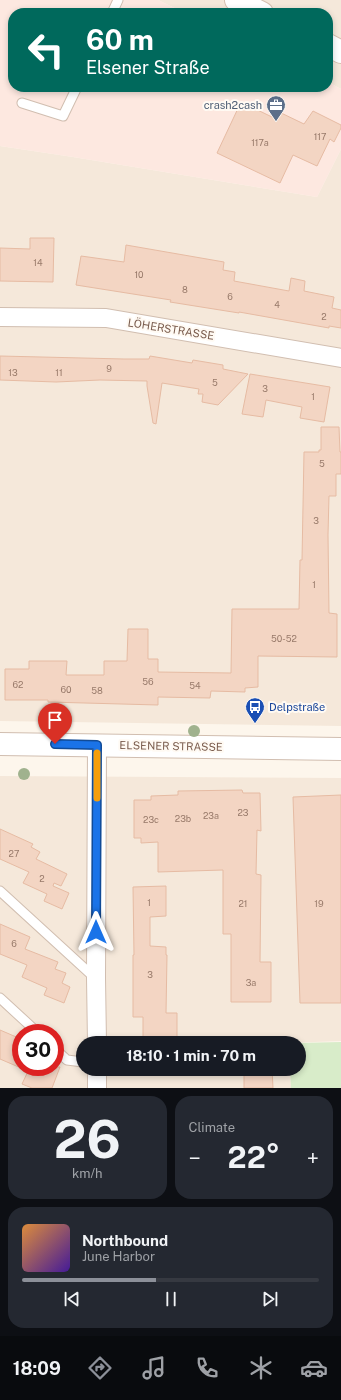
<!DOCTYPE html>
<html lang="en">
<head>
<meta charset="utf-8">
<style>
	body { margin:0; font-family:"Public Sans",sans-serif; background:#242831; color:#f1f3f6; height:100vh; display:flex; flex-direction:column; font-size:15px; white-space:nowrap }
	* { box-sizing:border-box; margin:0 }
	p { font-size:13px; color:#9ea1a6 }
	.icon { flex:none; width:22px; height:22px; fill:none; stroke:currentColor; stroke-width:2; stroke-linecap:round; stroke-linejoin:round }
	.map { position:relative; height:1088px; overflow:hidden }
	.details { display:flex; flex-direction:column; gap:8px; padding:8px; background:#0d0f14; flex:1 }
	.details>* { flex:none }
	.hud { position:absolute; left:8px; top:8px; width:325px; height:84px; border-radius:16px; box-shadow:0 2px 6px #0003; background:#00695c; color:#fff; overflow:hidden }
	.speed { position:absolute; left:12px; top:1024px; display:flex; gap:8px; font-size:20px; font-weight:700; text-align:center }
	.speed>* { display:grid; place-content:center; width:52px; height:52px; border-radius:50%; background:#171b24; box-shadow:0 2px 6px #0003; line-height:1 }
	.speed .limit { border:6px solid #d22; background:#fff; color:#111 }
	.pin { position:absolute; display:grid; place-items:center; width:34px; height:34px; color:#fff; margin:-41px -17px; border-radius:50% 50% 50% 0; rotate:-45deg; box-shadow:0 0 4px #0007 }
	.pin .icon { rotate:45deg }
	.me { position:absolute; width:44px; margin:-22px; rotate:0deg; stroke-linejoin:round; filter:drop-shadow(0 0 3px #0008) }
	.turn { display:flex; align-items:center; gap:14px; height:84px; padding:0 12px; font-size:18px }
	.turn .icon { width:52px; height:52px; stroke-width:2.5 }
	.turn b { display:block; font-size:28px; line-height:34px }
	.big { font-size:30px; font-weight:700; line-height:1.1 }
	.details .tile { flex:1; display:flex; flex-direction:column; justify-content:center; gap:6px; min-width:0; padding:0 14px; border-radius:16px; background:#242831 }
	.details .dial { align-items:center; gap:0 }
	.dial b { font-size:52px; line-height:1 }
	.song { display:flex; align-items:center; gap:12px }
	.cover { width:48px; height:48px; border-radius:6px; background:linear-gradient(135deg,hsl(30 70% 55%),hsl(260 70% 35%)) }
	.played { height:4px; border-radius:2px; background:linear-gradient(90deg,#8c9099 45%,#363941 45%) }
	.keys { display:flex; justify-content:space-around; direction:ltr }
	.heat { display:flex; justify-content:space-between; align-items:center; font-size:22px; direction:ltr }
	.details .tiles { flex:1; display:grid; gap:8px; grid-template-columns:1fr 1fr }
	.tile:last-child { grid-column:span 2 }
	.trip { position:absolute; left:76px; top:1036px; width:230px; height:40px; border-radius:20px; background:#171b24; box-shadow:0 2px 6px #0003; font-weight:700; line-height:40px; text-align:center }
	.dock { display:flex; height:64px; justify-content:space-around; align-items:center; background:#090b0e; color:#9ea1a6 }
	.dock .icon { width:28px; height:28px }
	.dock .selected { color:#8c9099 }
	.dock b { font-size:18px; color:#f1f3f6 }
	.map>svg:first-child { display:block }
	.residential { fill:#f5e8da; fill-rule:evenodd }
	.commercial { fill:#fde8e0 }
	.green { fill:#d8ecc9 }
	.building { fill:#f3d5c3; stroke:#e6bba3 }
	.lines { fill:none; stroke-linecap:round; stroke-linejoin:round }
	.service-casing { stroke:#d1beb0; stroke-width:11 }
	.minor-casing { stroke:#d1beb0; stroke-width:20 }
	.tertiary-casing { stroke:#d1beb0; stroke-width:24 }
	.secondary-casing { stroke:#d6c0b0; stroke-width:24 }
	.service { stroke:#fff; stroke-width:9 }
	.minor { stroke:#fff; stroke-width:18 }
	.tertiary { stroke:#fff; stroke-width:22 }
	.secondary { stroke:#fff; stroke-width:22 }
	.tree { fill:#a0b28e }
	.route-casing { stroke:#114b97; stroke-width:10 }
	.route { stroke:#1a73e8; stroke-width:7 }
	.slow { stroke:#f59e0b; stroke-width:7 }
	.labels { text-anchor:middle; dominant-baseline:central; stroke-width:4; stroke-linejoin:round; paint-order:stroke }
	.number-label { font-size:9px; fill:#987a6a }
	.service-label { font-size:11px; fill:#4e5e75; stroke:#fffaf3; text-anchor:end }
	.street-label { font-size:11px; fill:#7a5c4d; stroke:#fffaf3 }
	.transit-label { font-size:11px; fill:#164399; stroke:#fffaf3; text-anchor:start }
</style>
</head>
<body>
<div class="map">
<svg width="341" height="1088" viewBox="0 0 341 1088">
	<rect width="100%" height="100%" fill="#fdf6ec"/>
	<!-- residential -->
	<path class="residential" d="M158,0H341V89L328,82V13H185Z
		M0,146L73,157L317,197L341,149V726L0,721Z
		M0,776L341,778V1041L289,1043H83V1069H290L291,1088H0ZM21,1033H55V1067H21Z"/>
	<!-- commercial -->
	<path class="commercial" d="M0,0H158L185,13H13V87H328V82L341,89V149L317,197L73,157L0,146Z"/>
	<!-- green -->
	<path class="green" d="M341,1042V1088H291L290,1069H299V1043H297Z"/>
	<!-- building -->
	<path class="building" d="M241,102L272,117L277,111L304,124L313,111L341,125V128L334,142L330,139L317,166L293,155L280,183L217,153Z
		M30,238H54L53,282L0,281V248L30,249Z
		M126,245L224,262L223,270L235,272L234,281L289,291L291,278L305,281L304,291L334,297L332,308L341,310V328L329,326V328L239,312V313L195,306L170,302L171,300L76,285L81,256L124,262Z
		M0,356L124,359H149L150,356L192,363L193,360L223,365V369L248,374L218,405L202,402L203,394H198L199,389L162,383L156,424L153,423L147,386V381L100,380L56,382L0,380Z
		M250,374L330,387L324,422L300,418L302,407L266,400L263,417L242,414Z
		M321,427H339L340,452H341V474H336V496H329L328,535L329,613L337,614V657L258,656V687L245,688V692L211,691L210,698L158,697V705L48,702V700H5V669H29V661H67L66,675H104V661H127L128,629H148V659H158V672L231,673L232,609H299L300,560H302L304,452H319V450H321Z
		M242,790L243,793H260L261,831L257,830L256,874L261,875L260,962H271V1002H231V934H223V870L158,872V842L141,843V838H134V800H151V796L178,795V791Z
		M341,795V1003H300L293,797Z
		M0,829L33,844L31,847L40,852L36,859L67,874L61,886L54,883L53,886L69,893L62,909L44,901L47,894L23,883L29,872L0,859Z
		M166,886V916L150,917V946L166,947V955H167L166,1013H177V1043H143V1017H133V955H134L133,887Z
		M0,924L30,937L25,949L58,962L55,969L66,973L62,983L70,987L64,1003L44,995L47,988L22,977L27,965L0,954Z
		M0,1030L21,1039V1068L0,1059Z
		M30,1067H60L52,1088H32L22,1084Z
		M244,1069H272L273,1088H244Z"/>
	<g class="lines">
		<defs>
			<path id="service" d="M112,13L118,0
				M22,103L63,116L77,87
				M0,891L95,978
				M0,998L38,1033
				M55,1049L67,1060L83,1062"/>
			<path id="minor" d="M0,317L106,318L341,358
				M97,745L96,978L97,1043
				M97,1069V1088"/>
			<path id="tertiary" d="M0,744L341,749"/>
			<path id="secondary" d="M236,0L262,13
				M328,45L341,52"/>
		</defs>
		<!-- service casing -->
		<use href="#service" class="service-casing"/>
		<!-- minor casing -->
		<use href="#minor" class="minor-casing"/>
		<!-- tertiary casing -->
		<use href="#tertiary" class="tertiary-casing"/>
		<!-- secondary casing -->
		<use href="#secondary" class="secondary-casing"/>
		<!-- service -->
		<use href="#service" class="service"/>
		<!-- minor -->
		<use href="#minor" class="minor"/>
		<!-- tertiary -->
		<use href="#tertiary" class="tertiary"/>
		<!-- secondary -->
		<use href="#secondary" class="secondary"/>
	</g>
	<!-- trees -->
	<g class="tree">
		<circle cx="194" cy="731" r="6"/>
		<circle cx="24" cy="774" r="6"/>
	</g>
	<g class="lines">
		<defs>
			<path id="route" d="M55,744L97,745L96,932"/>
		</defs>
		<!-- route casing -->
		<use href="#route" class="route-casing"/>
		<!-- route -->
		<use href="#route" class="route"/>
		<!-- slow -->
		<path class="slow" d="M97,798V753"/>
	</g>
	<!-- icons -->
	<defs>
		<symbol id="office-pin" viewBox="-11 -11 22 30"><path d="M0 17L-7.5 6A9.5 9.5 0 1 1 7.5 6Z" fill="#5c6f8a" stroke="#fffaf3"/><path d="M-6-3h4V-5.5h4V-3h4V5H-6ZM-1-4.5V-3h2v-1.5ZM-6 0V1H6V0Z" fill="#fff"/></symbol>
		<symbol id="bus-pin" viewBox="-11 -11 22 30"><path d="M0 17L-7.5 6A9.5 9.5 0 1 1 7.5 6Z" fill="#1a4fb4" stroke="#fffaf3"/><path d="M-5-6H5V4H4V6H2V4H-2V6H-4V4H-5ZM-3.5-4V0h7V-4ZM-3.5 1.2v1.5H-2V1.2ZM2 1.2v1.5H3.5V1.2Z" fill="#fff"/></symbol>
	</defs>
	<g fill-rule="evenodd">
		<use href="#office-pin" x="265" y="94" width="22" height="30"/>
		<use href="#bus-pin" x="244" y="696" width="22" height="30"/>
	</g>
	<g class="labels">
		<!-- number labels -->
		<g class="number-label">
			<text x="320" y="136">117</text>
			<text x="260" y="142">117a</text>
			<text x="38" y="262">14</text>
			<text x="139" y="274">10</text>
			<text x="185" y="289">8</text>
			<text x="230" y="296">6</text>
			<text x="277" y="304">4</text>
			<text x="324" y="316">2</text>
			<text x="109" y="368">9</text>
			<text x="13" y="372">13</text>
			<text x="59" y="372">11</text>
			<text x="215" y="382">5</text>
			<text x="265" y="388">3</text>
			<text x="313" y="396">1</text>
			<text x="322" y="463">5</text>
			<text x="316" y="520">3</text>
			<text x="314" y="584">1</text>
			<text x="284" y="638">50-52</text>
			<text x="148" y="681">56</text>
			<text x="18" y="684">62</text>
			<text x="195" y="685">54</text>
			<text x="66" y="689">60</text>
			<text x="97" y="690">58</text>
			<text x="243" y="812">23</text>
			<text x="211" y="815">23a</text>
			<text x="183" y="818">23b</text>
			<text x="151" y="819">23c</text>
			<text x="14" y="853">27</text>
			<text x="42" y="878">2</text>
			<text x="149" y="902">1</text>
			<text x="243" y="903">21</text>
			<text x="319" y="903">19</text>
			<text x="14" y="943">6</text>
			<text x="150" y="974">3</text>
			<text x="251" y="982">3a</text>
		</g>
		<!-- service labels -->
		<g class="service-label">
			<text x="262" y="105">crash2cash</text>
		</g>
		<!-- street labels -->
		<g class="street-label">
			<text transform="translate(171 329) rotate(9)">LÖHERSTRASSE</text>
			<text transform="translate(171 746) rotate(1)">ELSENER STRASSE</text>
		</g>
		<!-- transit labels -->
		<g class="transit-label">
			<text x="269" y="707">Delpstraße</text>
		</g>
	</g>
</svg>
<div class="speed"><div class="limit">30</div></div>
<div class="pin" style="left:55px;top:744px;background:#d93025"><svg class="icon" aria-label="arrive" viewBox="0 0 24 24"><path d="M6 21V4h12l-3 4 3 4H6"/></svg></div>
<svg class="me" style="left:96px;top:932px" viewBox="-20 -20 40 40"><path d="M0-17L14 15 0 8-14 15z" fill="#1a73e8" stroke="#fff" stroke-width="4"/></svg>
<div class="trip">18:10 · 1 min · 70 m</div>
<div class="hud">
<div class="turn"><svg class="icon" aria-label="left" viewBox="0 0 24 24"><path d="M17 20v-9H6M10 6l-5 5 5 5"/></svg><div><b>60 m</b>Elsener Straße</div></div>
</div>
</div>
<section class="details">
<div class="tiles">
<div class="tile dial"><b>26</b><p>km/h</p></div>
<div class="tile"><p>Climate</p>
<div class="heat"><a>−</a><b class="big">22°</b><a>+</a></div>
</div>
<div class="tile">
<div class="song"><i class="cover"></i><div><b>Northbound</b><p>June Harbor</p></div></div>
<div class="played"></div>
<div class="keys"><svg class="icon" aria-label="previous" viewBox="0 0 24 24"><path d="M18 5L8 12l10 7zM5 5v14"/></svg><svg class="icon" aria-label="pause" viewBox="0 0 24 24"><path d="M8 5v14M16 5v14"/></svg><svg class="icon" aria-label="next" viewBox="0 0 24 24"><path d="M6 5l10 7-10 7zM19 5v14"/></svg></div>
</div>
</div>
</section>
<nav class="dock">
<b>18:09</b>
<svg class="icon selected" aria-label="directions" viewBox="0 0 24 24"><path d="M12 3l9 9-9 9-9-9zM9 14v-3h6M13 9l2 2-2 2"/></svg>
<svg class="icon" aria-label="music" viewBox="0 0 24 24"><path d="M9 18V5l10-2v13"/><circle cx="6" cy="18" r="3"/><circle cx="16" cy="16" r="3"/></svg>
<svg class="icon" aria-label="phone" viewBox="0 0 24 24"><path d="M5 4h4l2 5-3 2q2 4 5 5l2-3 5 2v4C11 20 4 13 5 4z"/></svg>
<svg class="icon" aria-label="climate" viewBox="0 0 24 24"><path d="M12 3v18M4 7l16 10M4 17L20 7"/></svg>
<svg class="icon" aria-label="car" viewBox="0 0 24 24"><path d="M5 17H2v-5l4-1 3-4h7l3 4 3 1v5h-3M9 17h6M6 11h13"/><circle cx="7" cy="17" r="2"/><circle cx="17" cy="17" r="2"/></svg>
</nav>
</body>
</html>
